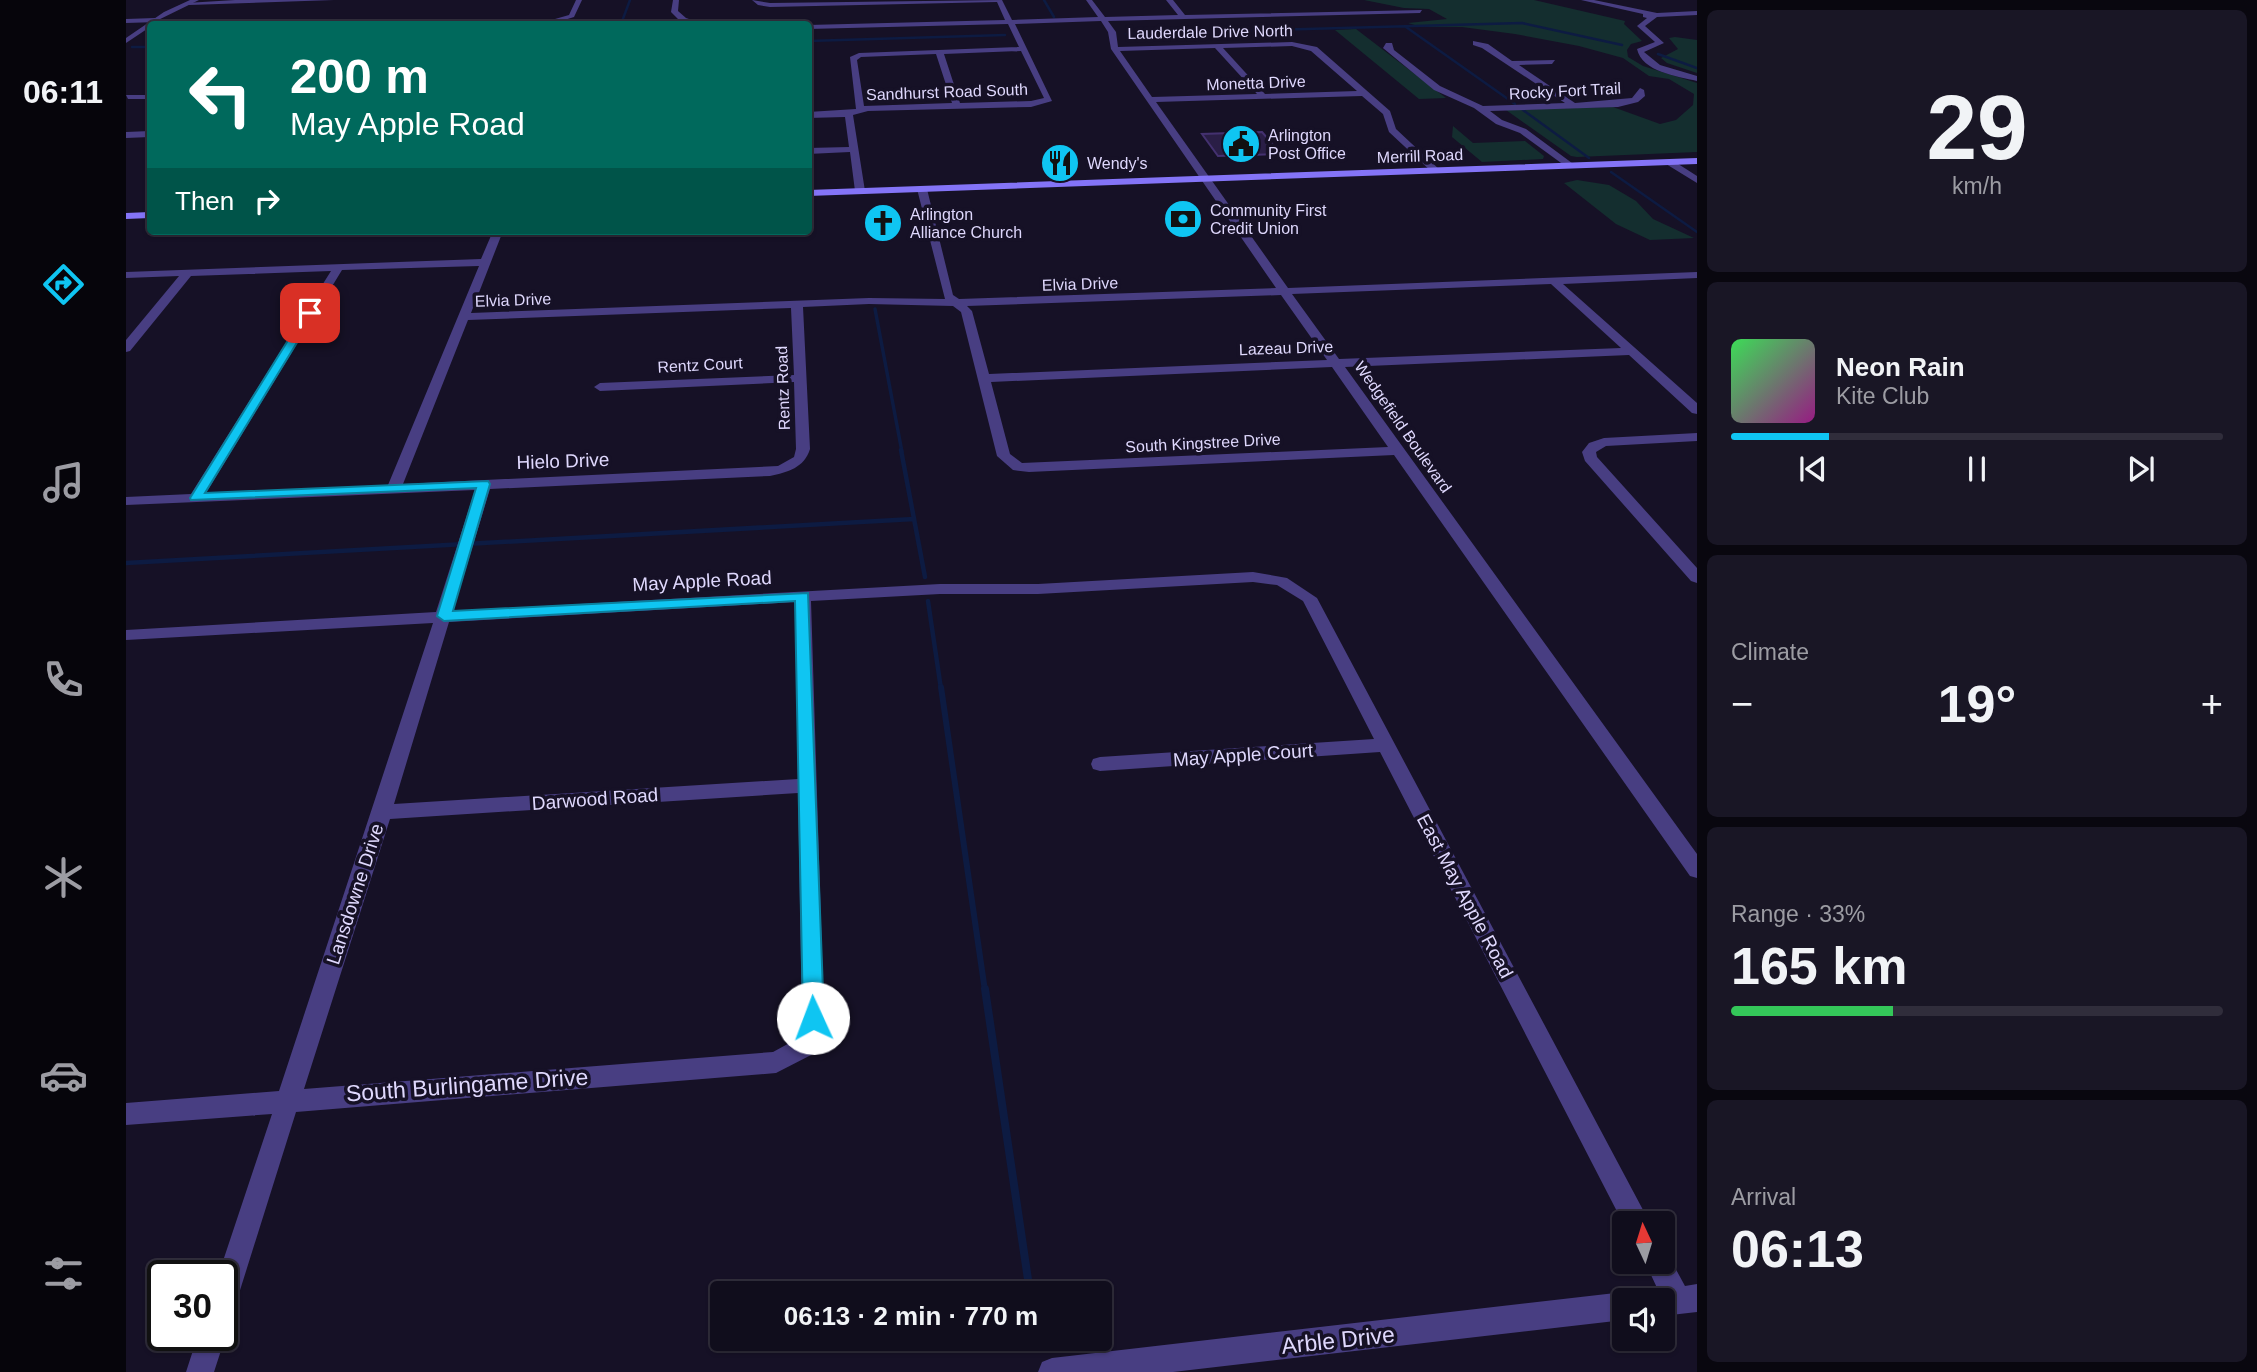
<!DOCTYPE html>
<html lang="en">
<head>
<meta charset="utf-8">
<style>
	body { margin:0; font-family:Arial,sans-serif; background:#191625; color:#f1f3f6; height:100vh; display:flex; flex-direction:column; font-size:26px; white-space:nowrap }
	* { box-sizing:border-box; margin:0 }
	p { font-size:23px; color:#9c9ca3 }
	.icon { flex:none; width:38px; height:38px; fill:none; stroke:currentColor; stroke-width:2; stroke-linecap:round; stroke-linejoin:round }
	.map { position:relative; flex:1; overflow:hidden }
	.sheet { display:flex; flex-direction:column; gap:10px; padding:10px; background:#09070f; width:560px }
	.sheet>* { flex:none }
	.top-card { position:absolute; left:21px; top:21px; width:665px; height:214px; border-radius:7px; box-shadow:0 2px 5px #0004,0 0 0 2px #302d3b; background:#00695c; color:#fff; overflow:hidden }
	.needle { width:46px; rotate:356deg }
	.tools { position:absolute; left:1486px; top:1211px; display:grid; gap:14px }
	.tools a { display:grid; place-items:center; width:63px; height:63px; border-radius:7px; background:#100d1c; box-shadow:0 2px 5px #0004,0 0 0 2px #302d3b; font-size:35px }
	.speed { position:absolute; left:21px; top:1260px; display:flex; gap:14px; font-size:35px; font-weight:700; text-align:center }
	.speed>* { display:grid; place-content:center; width:91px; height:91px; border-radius:50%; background:#100d1c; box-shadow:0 2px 5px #0004,0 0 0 2px #302d3b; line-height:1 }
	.speed .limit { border:4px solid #111; border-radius:10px; background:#fff; color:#111 }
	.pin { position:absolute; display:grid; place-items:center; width:60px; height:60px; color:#fff; margin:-30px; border-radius:14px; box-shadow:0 4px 10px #0006 }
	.me { position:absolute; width:77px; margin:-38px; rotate:358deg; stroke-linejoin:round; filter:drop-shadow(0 0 5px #0008) }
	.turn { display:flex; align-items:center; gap:24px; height:147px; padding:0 28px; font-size:32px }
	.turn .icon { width:91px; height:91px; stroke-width:2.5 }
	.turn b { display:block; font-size:49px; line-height:60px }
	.then { display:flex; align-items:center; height:66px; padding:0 28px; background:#0003; gap:14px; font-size:26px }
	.big { font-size:52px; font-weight:600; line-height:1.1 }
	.sheet .tile { flex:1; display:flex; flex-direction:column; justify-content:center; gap:10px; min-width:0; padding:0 24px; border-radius:10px; background:#191625 }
	.sheet .dial { align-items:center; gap:0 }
	.dial b { font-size:91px; line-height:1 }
	.song { display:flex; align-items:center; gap:21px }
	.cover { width:84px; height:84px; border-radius:10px; background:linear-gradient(135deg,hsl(130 70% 55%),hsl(310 70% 35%)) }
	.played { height:7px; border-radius:4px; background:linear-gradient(90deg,#0fc5f2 20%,#302d3b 20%) }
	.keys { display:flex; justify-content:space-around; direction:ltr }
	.heat { display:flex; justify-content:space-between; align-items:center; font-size:38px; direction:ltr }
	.charge { height:10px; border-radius:5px; background:linear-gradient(90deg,#34c759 33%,#302d3b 0) }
	.trip { position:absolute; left:584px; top:1281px; width:402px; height:70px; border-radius:7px; background:#100d1c; box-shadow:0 2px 5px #0004,0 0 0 2px #302d3b; font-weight:600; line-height:70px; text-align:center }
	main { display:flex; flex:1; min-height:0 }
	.tabs { display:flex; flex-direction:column; width:126px; justify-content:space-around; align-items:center; background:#06050b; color:#9c9ca3 }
	.tabs .icon { width:49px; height:49px }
	.tabs .selected { color:#0fc5f2 }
	.tabs b { font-size:32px; color:#f1f3f6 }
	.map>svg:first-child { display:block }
	.green { fill:#142e2f }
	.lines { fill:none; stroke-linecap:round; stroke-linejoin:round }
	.stream-far4 { stroke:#0d1b42; stroke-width:2.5 }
	.stream-far3 { stroke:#0d1b42; stroke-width:3.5 }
	.stream-far2 { stroke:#0d1b42; stroke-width:4.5 }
	.stream-far1 { stroke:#0d1b42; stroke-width:6 }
	.stream { stroke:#0d1b42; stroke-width:8 }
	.building { fill:#2a1e46; stroke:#443170; stroke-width:2 }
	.minor { fill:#483e82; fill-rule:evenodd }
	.tertiary { fill:#483e82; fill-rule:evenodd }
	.secondary { fill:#8474f7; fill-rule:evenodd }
	.route { fill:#0fc5f2; stroke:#0a809d; stroke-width:2 }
	.labels { text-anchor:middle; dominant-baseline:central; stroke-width:7; stroke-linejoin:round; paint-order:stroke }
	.far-street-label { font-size:16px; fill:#dfd8fd; stroke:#161126 }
	.far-poi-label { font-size:16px; fill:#dfd8fd; stroke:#161126; text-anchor:start }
	.street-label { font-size:19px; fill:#dfd8fd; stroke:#161126 }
	.near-street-label { font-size:23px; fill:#dfd8fd; stroke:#161126 }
</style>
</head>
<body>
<main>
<nav class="tabs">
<b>06:11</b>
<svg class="icon selected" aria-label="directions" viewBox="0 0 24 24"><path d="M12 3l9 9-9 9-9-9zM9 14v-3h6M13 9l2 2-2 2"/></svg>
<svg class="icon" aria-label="music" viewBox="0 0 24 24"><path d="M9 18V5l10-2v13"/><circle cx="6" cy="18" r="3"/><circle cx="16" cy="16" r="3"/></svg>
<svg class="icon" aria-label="phone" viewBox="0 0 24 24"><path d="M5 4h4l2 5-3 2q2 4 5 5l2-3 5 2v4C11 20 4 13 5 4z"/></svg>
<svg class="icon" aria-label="climate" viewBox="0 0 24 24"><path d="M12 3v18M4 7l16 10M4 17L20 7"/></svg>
<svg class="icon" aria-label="car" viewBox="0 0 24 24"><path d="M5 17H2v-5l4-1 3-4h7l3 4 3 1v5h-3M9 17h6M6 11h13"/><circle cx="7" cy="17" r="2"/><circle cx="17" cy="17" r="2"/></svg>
<svg class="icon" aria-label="filters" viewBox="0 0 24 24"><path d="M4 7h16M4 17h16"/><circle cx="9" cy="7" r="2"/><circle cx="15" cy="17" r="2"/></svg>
</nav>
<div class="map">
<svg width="1571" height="1372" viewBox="0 0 1571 1372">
	<rect width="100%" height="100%" fill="#161126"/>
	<!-- green -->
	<path class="green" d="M1238,0H1408L1499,21L1498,24L1516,41L1505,44L1501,50L1502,57L1517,66L1571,83V152L1451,157L1445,156L1380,110L1487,107L1534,124L1550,120L1567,105L1568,94L1543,79L1523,76L1497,58L1453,46L1389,34L1336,27H1295L1282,23L1321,19L1303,9L1278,8Z
		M1230,29L1320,98L1293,99L1209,30Z
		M1549,37L1571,40V73L1541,63L1535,58L1552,49L1543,38Z
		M1327,126L1347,143L1399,141L1418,156L1417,159L1356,162L1326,137Z
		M1451,180L1483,185L1510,201L1527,219L1568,238L1524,240L1490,224L1438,183Z"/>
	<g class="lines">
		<!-- stream-far4 -->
		<path class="stream-far4" d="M918,0L928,17
			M495,24L504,0
			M1280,27L1389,104
			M1000,34L1396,23L1496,45
			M682,41L879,35
			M6,47H24
			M1532,54L1571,68
			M1397,110L1463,158
			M1485,172L1571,232"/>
		<!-- stream-far3 -->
		<path class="stream-far3" d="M749,309L776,452"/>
		<!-- stream-far2 -->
		<path class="stream-far2" d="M775,450L799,577
			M0,563L788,519
			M802,601L815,689"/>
		<!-- stream-far1 -->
		<path class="stream-far1" d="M815,687L859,991"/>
		<!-- stream -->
		<path class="stream" d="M859,989L904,1293"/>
	</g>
	<!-- building -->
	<path class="building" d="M1136,132L1155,154L1092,156L1076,134Z"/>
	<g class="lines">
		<!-- minor -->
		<path class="minor" d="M109,0H208L63,5L60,3Z
			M450,0H456L448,17L429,23L260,24L429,19L443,15Z
			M547,0H553L552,11L560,18L578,24L555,22L545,12Z
			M626,0L644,3L876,0L886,20L972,17L960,0H966L979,17L1052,15L1040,0H1047L1059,15L1296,10L1294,13L982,21L990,32L992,47L1166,42L1191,47L1264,111L1270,129L1315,171L1307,173L1263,132L1257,114L1236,96L1030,102L1162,288L1571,272V278L1437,284L1571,403V414L1566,413L1503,355L1219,367L1571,854V878L1564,876L1268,455L903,472L887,470L871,456L835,312L827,306L743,304L677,307L684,449C678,468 662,472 644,476L364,489L327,611L814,584H912L1127,572L1161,578L1191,598L1524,1223L1498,1225L1254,752L974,771L967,769L965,764L967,759L974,757L1248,739L1177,601L1151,585L1127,582L912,594H814L685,601L698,1019L687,1054L650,1073L170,1112L110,1303L106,1313L96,1316V1276H92L146,1114L0,1125V1103L153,1091L307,623L0,640V630L310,612L349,490L0,505V497L65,494L205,271L65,276L4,351L0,352V340L53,276L0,278V272L355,259L367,231H377L345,313L743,298L819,299L791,189L796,186L801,189L827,295L833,299L1150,288L985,49L982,32L975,21L889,24L926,101L905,107L742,111L727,115L739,191L734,194L729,191L724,152L682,154V148L723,147L719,117L682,118V112L730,109L724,57L733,53L893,47L882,24L682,29V25L879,20L871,2L644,7L632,5ZM1166,46L1185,51L1231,91L1139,94L1097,48ZM1089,48L1131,94L1026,97L994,51ZM895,51L918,98L905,101L834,103L818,54ZM810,54L826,103L738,106L731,60L735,57ZM353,266L262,485L80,493L216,270ZM1425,284L1495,348L1213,359L1166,294ZM1155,295L1201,360L863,374L846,311L841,306ZM665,308L668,375L474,383L468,387L474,391L668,382L670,449L668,457L652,466L277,484L342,320ZM1206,367L1262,447L896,463L884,454L865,382ZM669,602L672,779L268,804L323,622ZM672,793L676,1019L669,1040L647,1052L178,1089L264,819Z
			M1455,0H1468L1531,13L1571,11V15L1531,17L1519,26L1538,43L1518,52L1534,65L1571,76V81C1551,76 1516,72 1511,49L1529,42L1511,26L1521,18L1517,17V14Z
			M29,18L32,22L0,23V19Z
			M1347,41L1362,44L1386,61L1429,60L1426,64L1393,65L1449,103L1506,98L1514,88L1518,90L1519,96L1512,102L1492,107L1364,111L1376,120L1400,129L1450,166L1442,168L1394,133L1370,124L1348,108L1308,90L1257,48L1260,43H1266L1268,50L1314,86L1357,106L1439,103L1356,48L1347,45Z
			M0,95H24V99H2Z
			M24,131V137L0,138V132Z
			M1540,160H1546L1571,176V183L1540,164Z
			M1571,433V441L1480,446L1470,452L1471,457L1571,568V583L1565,581L1459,461L1456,452L1463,443L1478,438Z
			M1536,1251L1541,1253L1559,1286L1571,1284V1312L1536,1316V1300H1523L1526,1292L1532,1290L1519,1262H1536Z
			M1498,1292L1508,1296L1509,1300H1498V1320L1047,1372H912L916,1362L926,1358Z
			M96,1326L100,1335L88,1372H60L72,1335H96Z"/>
		<!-- tertiary -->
		<path class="tertiary" d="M64,0H73L24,24V27L0,43V38L38,12Z"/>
		<!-- secondary -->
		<path class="secondary" d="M1571,158V164L682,196V190Z
			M24,212V218L0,219V213Z"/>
	</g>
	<!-- route -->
	<path class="route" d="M184,310L189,313L79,493L362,481L364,484L327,611L682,593L698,1018L695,1025L687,1028L680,1025L677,1018L669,601L318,621L311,616L350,488L65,500L64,498L179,313Z"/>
	<!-- icons -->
	<defs>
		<symbol id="civic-disc" viewBox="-11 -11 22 22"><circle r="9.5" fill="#0fc5f2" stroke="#161126"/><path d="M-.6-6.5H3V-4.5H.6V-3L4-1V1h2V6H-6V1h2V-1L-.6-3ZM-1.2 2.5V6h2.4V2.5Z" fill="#111"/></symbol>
		<symbol id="restaurant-disc" viewBox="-11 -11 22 22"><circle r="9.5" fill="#0fc5f2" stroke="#161126"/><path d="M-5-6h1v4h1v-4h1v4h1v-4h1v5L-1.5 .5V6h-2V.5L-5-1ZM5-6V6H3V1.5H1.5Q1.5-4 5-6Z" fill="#111"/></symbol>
		<symbol id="bank-disc" viewBox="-11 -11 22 22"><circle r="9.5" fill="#0fc5f2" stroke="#161126"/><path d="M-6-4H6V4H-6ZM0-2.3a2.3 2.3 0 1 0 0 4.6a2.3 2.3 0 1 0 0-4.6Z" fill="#111"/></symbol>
		<symbol id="church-disc" viewBox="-11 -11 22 22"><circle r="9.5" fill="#0fc5f2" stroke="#161126"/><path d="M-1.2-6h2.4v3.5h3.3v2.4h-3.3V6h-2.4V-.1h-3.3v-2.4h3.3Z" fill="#111"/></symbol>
	</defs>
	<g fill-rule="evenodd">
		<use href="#civic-disc" x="1093" y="122" width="44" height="44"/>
		<use href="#restaurant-disc" x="912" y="141" width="44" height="44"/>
		<use href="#bank-disc" x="1035" y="197" width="44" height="44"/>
		<use href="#church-disc" x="735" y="201" width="44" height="44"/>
	</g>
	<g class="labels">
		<!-- far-street labels -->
		<g class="far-street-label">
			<text transform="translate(1084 32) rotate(-1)">Lauderdale Drive North</text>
			<text transform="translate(1130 83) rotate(-2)">Monetta Drive</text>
			<text transform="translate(1439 91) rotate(-3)">Rocky Fort Trail</text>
			<text transform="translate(821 92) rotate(-2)">Sandhurst Road South</text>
			<text transform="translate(1294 156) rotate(-2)">Merrill Road</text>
			<text transform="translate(954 284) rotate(-2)">Elvia Drive</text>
			<text transform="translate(387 300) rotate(-2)">Elvia Drive</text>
			<text transform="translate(1160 348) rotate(-2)">Lazeau Drive</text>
			<text transform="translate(574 365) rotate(-3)">Rentz Court</text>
			<text transform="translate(657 388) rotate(-92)">Rentz Road</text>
			<text transform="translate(1277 427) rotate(55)">Wedgefield Boulevard</text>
			<text transform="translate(1077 443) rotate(-3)">South Kingstree Drive</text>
		</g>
		<!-- far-poi labels -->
		<g class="far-poi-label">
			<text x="1142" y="135">Arlington<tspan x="1142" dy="18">Post Office</tspan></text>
			<text x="961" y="163">Wendy's</text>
			<text x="1084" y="210">Community First<tspan x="1084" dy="18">Credit Union</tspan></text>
			<text x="784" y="214">Arlington<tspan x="784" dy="18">Alliance Church</tspan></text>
		</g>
		<!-- street labels -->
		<g class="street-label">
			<text transform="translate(437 461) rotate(-2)">Hielo Drive</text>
			<text transform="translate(576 581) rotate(-3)">May Apple Road</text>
			<text transform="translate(1117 755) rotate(-4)">May Apple Court</text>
			<text transform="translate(469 799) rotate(-4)">Darwood Road</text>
			<text transform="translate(229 894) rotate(-72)">Lansdowne Drive</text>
			<text transform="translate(1339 896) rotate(62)">East May Apple Road</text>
		</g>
		<!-- near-street labels -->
		<g class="near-street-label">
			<text transform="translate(341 1085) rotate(-4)">South Burlingame Drive</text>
			<text transform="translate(1212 1340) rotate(-6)">Arble Drive</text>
		</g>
	</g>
</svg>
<div class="tools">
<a><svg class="needle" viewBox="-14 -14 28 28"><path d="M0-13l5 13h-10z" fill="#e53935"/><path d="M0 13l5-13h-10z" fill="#9c9ca3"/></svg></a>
<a><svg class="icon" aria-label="sound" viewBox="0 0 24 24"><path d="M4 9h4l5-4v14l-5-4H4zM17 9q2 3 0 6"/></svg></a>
</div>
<div class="speed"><div class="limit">30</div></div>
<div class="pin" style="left:184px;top:313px;background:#d93025"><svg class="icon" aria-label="arrive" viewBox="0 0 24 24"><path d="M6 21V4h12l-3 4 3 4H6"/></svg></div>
<svg class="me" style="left:687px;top:1018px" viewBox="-20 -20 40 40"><circle r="19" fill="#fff"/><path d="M0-13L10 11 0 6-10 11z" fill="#0fc5f2"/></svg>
<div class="trip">06:13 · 2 min · 770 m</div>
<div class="top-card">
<div class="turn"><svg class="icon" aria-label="left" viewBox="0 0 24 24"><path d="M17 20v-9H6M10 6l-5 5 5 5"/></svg><div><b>200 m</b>May Apple Road</div></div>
<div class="then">Then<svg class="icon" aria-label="right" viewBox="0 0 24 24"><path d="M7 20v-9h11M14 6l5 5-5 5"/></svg></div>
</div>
</div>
<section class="sheet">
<div class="tile dial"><b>29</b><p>km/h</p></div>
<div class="tile">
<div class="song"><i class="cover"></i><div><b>Neon Rain</b><p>Kite Club</p></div></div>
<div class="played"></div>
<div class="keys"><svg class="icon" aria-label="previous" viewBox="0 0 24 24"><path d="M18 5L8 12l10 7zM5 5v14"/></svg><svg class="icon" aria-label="pause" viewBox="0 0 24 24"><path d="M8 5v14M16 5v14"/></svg><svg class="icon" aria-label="next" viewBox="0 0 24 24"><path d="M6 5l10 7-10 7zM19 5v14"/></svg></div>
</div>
<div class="tile"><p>Climate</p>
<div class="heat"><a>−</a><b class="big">19°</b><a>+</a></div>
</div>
<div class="tile"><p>Range · 33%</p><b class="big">165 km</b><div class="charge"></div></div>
<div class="tile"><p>Arrival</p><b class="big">06:13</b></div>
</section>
</main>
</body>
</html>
